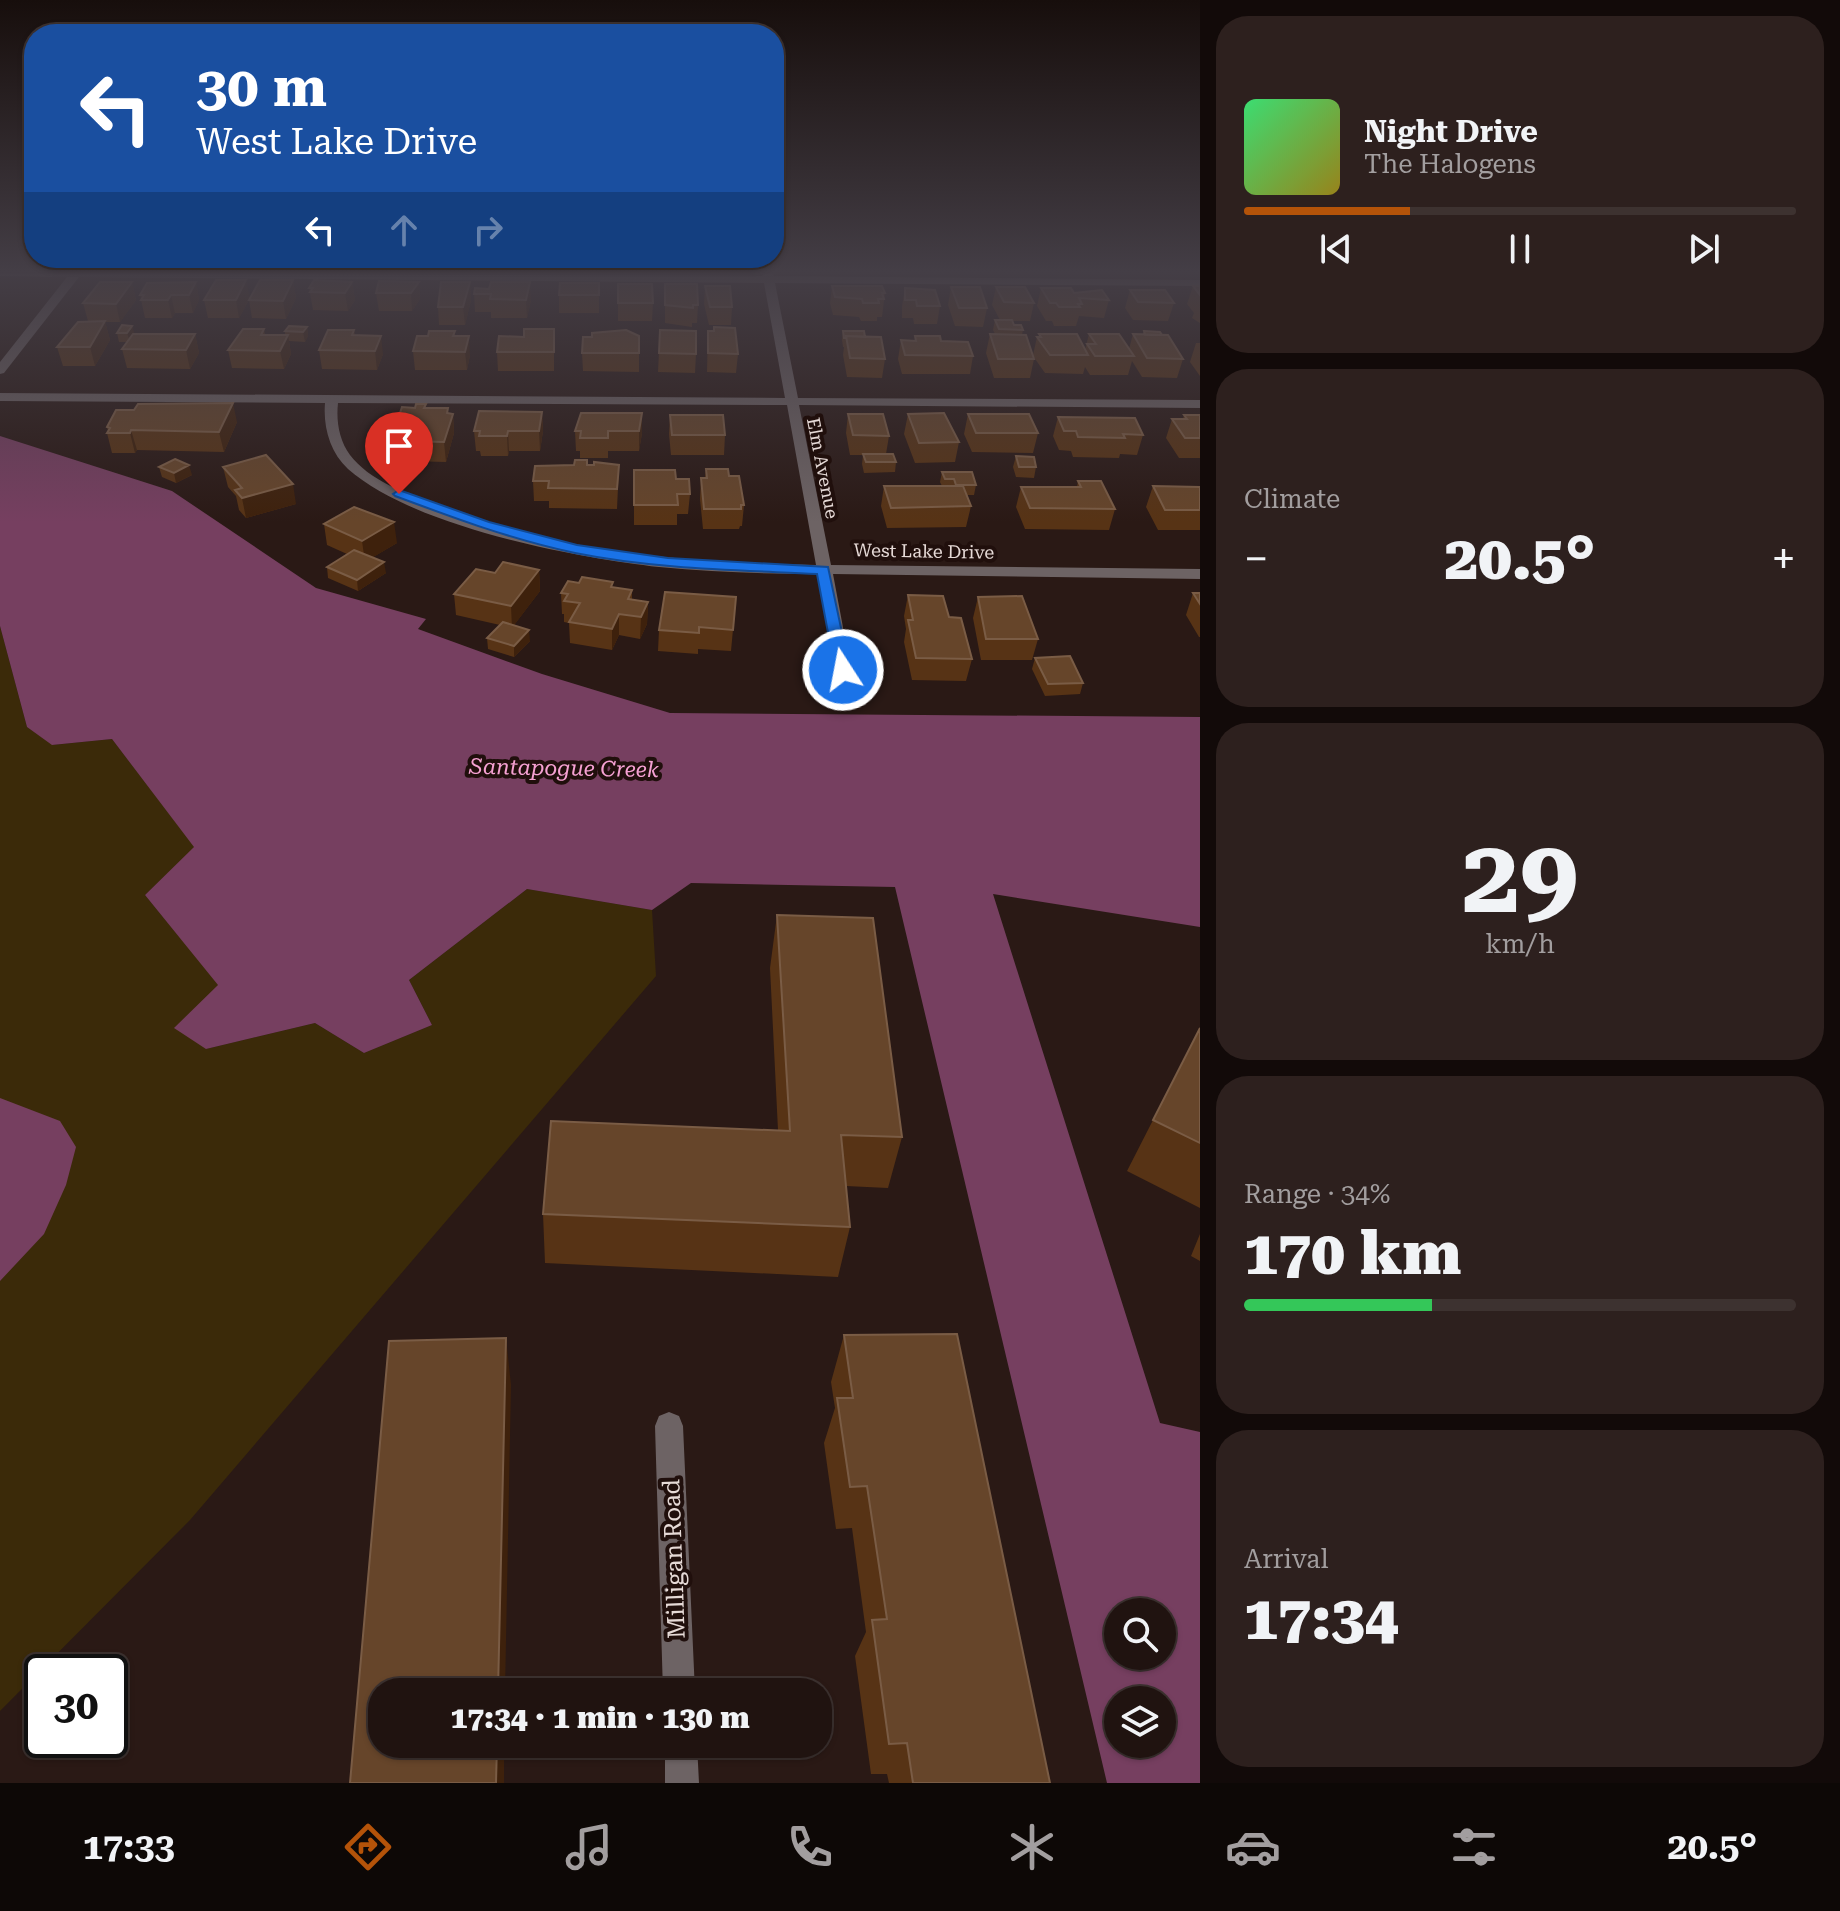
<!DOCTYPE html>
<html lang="en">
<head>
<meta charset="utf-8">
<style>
	body { margin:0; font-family:"Roboto Serif",serif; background:#2d201e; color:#f1f3f6; height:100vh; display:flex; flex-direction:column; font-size:30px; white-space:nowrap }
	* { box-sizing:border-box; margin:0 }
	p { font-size:26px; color:#a29e9f }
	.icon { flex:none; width:44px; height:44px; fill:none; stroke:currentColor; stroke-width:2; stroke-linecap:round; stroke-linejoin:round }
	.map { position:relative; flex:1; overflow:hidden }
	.drawer { display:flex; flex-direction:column; gap:16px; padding:16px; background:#120a09; width:640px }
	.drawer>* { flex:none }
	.hud { position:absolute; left:24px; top:24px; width:760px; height:244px; border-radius:32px; box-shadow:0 2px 6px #0004,0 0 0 2px #3d3230; background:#1a4fa0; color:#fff; overflow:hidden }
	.fabs { position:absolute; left:1104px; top:1598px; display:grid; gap:16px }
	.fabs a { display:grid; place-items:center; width:72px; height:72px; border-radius:50%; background:#201310; box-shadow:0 2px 6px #0004,0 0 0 2px #3d3230; font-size:40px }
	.speed { position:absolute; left:24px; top:1654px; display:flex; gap:16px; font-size:40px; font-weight:700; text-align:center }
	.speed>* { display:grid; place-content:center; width:104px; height:104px; border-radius:50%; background:#201310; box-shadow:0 2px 6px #0004,0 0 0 2px #3d3230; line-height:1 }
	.speed .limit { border:4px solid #111; border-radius:12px; background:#fff; color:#111 }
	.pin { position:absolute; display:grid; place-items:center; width:68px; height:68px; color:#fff; margin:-82px -34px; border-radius:50% 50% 50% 0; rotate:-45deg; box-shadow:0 0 8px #0007 }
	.pin .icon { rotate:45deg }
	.me { position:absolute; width:88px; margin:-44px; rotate:349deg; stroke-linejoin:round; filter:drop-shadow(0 0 6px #0008) }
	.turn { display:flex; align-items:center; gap:28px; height:168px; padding:0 40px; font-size:36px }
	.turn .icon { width:104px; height:104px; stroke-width:2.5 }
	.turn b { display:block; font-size:56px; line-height:68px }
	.lanes { display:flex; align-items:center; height:76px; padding:0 40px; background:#0003; justify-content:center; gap:40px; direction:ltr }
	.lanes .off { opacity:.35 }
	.big { font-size:60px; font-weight:800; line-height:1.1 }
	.drawer .card { flex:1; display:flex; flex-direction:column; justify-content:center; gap:12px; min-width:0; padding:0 28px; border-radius:32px; background:#2d201e }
	.drawer .dial { align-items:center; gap:0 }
	.dial b { font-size:104px; line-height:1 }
	.song { display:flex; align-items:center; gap:24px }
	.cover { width:96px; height:96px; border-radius:12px; background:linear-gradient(135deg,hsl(140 70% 55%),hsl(50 70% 35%)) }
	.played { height:8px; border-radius:4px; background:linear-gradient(90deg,#b45309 30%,#3d3230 30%) }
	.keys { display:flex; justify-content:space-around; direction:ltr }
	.heat { display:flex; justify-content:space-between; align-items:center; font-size:44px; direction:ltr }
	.charge { height:12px; border-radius:6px; background:linear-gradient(90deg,#34c759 34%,#3d3230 0) }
	.trip { position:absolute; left:368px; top:1678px; width:464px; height:80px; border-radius:32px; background:#201310; box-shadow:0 2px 6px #0004,0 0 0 2px #3d3230; font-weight:800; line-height:80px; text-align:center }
	.menu { display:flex; height:128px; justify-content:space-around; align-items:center; background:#0d0806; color:#a29e9f }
	.menu .icon { width:56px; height:56px }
	.menu .on { color:#b45309 }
	.menu b { font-size:36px; color:#f1f3f6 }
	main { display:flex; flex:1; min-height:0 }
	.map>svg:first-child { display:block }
	.green { fill:#3b2a09 }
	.water { fill:#763f60; fill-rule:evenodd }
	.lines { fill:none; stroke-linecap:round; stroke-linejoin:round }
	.minor { fill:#6d6364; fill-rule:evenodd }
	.wall { fill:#573315 }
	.shaded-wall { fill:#3e210c }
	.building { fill:#66452a; stroke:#7a5c45; stroke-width:2 }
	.route { fill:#1a73e8; stroke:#114b97; stroke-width:2 }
	.labels { text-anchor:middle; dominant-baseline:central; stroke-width:8; stroke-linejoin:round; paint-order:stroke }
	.far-street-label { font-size:18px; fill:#e6dad7; stroke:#200f0c }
	.water-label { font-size:22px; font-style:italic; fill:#f6a1d3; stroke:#200f0c }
	.near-street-label { font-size:24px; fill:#e6dad7; stroke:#200f0c }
</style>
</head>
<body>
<main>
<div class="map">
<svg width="1200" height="1783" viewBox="0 0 1200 1783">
	<rect width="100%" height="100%" fill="#2a1915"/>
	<!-- green -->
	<path class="green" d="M0,626L27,727L53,745L112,739L195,847L145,895L219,985L206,1049L315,1023L364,1053L432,1025L409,980L527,889L652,910L656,976L190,1520L0,1711Z"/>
	<!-- water -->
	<path class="water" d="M0,436L172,491L316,588L426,619L418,629L542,674L670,713L1200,717V927L993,894L1160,1423L1200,1432V1783H1107L895,887L691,883L652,910L527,889L409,980L432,1025L364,1053L315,1023L206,1049L174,1028L218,985L145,895L194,847L112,739L52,745L27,727L0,626ZM1118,1612H1162V1656H1118ZM1118,1700H1162V1744H1118Z
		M0,1098L60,1121L76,1147L66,1185L44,1234L0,1281Z"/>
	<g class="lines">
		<!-- minor -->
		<path class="minor" d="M0,273L763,276V273H773L774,276L1200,280V286L775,283L798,398L1200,400V408L799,405L831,565L1200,569V579L833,574L851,670L849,674H837L817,574C765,574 712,572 659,567C573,557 414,527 348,469C330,452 323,427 325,403L0,401V393L785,398L764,283L79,277L4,373L0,374V362L67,277L0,276ZM338,403L787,405L816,565C686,563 555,552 433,504C405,493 369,480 350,455C339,440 336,421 338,403Z
			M669,1412L679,1416L683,1426L695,1692H663L655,1426L659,1416Z
			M665,1744H697L699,1783H665Z"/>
	</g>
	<!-- wall -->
	<path class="wall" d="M293,280L296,298L286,319L252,318L249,300Z
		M132,282L136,300L120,322H105L110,340L95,366H63L57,347L88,321L83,303Z
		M196,282L199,300L193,313H175L172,318H145L140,295Z
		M352,282L355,300L348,311L313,310L309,288Z
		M419,282L420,299L412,311H379L376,293Z
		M470,282L471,300L465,325H439L438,307Z
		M599,283V313H559V295Z
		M618,284L653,303L652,321H618Z
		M665,284L698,305L697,323H692V327L665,323Z
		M705,286L732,307L731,325H709L704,304Z
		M832,286L885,293L882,317H877V321H861L859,317L833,315L830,303Z
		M1193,286H1200V323L1192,318L1194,313L1187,304Z
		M951,287L987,308L983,327L955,326L948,305Z
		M996,287L1034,303L1030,321H1012L1014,325L1023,330L1022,335L1033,355L1037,337H1039V334L1085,350L1089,334L1129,349L1133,334L1143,335L1144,331L1162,335L1183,359L1177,378L1142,377L1132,361L1128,375H1090L1085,367L1083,374L1045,373L1033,356L1034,359L1030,378H994L986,353L990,334H995L993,330L995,320H1000L992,305Z
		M475,288L531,300L527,318H491V312H475L474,294Z
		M905,288L940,306L937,324H914L913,318H902V306Z
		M1041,288L1074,293L1109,300L1104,318L1079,316L1076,326H1054L1052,321H1046L1037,306Z
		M1130,290L1174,303L1168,321L1133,320L1125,308Z
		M250,298L239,318H208L204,300Z
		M132,326L134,334H195L199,353L190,369L127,368L122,349L127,342H119L117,333Z
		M307,327L308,336L305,342L289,341L291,354L284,369L232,368L228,350L264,329L265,335H285V331Z
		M554,329V371H498L497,352L524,337Z
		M354,330L355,335L383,354L377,370L322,369L319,350Z
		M660,330L696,354L695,373L658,372Z
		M455,331V336L470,355L467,370H415L413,351L428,336Z
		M708,331L738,354L736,373L707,372Z
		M843,331L865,337L885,359L882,378L847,377L843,355L844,347H843L842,340Z
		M639,336V372L583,371L582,353Z
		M915,336L941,341L973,356L970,374H902L898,359L901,340L915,341Z
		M1196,343H1200V376L1190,362Z
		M426,408L453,414L454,433L446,462L408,461V456H404L399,416Z
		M542,412L543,431L540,451H509L508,456H481L480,451H476L474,431Z
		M642,413V433L639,451H608V458H580V451H576L575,431Z
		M848,414L889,436L886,454L896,462L895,472L864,473L862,464L863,455H850L846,433Z
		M908,414L959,442L955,462L915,463L904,434Z
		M968,414L1038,433L1033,453L972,452L964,434Z
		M670,415L725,435L724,455H671L669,434Z
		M1184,415H1200V458H1179L1166,438L1172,419H1183Z
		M1058,417L1143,435L1137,455L1120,454L1119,458L1073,457L1071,451L1059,450L1053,436Z
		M237,422L224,452L137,450L135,453H112L107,433L108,431L107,427Z
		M1016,456L1036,467L1034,478L1016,477L1013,467Z
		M588,465H619L617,509L549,508V501H534L533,481Z
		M159,467L192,475L176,483L162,477Z
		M223,467L296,504L246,518L239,510L236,496L228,487Z
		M706,469L729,476L744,505L742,526H740L739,529H703L700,499L701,478H705Z
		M634,470L676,479L690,494L688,514H677V525H634Z
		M942,472L976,485L974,495H967L971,506L966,527L887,528L881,506L884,486H942L940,482Z
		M1078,481L1115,509L1109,530L1025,529L1016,507L1021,487H1077Z
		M1153,486L1200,487V530H1158L1146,507Z
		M324,524L397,543L373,557L386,573L358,591L328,578L327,567L347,554L327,545Z
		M539,570L540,591L514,625L530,641L514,657L488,649L487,638L500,625L456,615L454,594L495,573Z
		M613,587L632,590V600L648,602L647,624L640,639L619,635L612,650L570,643L569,623L564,622V614H562L561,593Z
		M1193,593H1200V637H1199L1186,615Z
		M908,595L949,617L972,659L966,681L912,680L904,642L906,629L904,616Z
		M736,597L731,651L698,649V654L658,651L659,630Z
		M978,597L1038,639L1032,660H981L973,618Z
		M1035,658L1083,683L1080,694L1045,696L1032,669Z
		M777,915L902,1137L888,1188L846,1186L850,1227L838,1277L545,1263L543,1214L778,1130L770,968Z
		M1200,1028V1208L1127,1171Z
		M1200,1234V1261L1191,1256Z
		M844,1335L1050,1783H889L887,1774H871L855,1656L866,1632L852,1528L836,1529L824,1443L835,1408L831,1382Z"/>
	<!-- shaded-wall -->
	<path class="shaded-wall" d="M246,280L250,298L239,318L236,300Z
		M293,280L296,298L286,319L283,301Z
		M132,282L136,300L120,322L116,304Z
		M196,282L199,300L193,313L189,295Z
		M352,282L355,300L348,311L345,293Z
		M419,282L420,299L412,311L411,293Z
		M470,282L471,300L465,325L463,307Z
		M530,282L531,300L527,318L526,300Z
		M171,295L175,313L172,318L168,300Z
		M105,321L110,340L95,366L90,347Z
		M132,326L135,335L130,342L127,333Z
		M307,327L308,336L305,342L303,332Z
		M195,334L199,353L190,369L186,350Z
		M288,335L291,354L284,369L280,351Z
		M381,336L383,354L377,370L375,351Z
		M469,336L470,355L467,370L465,352Z
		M233,403L237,422L224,452L219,432Z
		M448,408L450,424L453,414L454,433L446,462L444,442Z
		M542,412L543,431L540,451L539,431Z
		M642,413V433L639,451V431Z
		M131,430L137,450L135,453L130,433Z
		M508,431L509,451L508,456L507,436Z
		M189,465L192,475L176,483L174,473Z
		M293,484L296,504L246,518L242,498Z
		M394,522L397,543L365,562L362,541Z
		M384,562L386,573L358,591L357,580Z
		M539,570L540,591L512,628L511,606Z
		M648,602L647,624L640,639L641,617Z
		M619,614V635L612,650V629Z
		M529,630L530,641L514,657V646Z
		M506,1338L511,1385L505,1692H498Z
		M497,1744H504V1783H496Z"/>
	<!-- building -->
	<path class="building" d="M216,280H246L236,300H204Z
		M260,280H293L283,301L249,300Z
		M314,280L352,282L345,293L310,292L313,288H309Z
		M379,281L419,282L411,293H376Z
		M100,282H132L116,304L83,303Z
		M196,282L189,295H171L168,300H141L144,295H140L147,283Z
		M441,282H470L463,307H438Z
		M491,282H530L526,300L490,299L491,294H474L475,288L489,289Z
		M560,283H599V295H559Z
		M618,284H652L653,303H618Z
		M665,284H697L698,305H693V308L665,305Z
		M705,286H730L732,307H710Z
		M832,286H882L885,293H882L884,299H878L879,303H863L862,299L835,297Z
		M1193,286H1200V295Z
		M951,287H980L987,308H959Z
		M996,287H1025L1034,303L1004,302Z
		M905,288L935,290L940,306H917L916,300H905Z
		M1041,288H1071L1074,293L1102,290L1109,300L1079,298L1082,304H1078L1080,307H1059L1056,303H1050Z
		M1130,290H1165L1174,303L1138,302Z
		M995,320H1012L1014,325H1021L1023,330L999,329Z
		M105,321L90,347H57L78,322Z
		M122,325L132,326L127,333H117Z
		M289,326L307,327L303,332L285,331Z
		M714,327L735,328L738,354L708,353V331H714Z
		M243,329H264L261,335H288L280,351L228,350Z
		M524,329H554V352H497L499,336L524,337Z
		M328,330H354L352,335L381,336L375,351L319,350Z
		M626,330L639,336V353H582L583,337H592V333Z
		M660,330L696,331V354L659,353Z
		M429,331H455L453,336H469L465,352L413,351L417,336H428Z
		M843,331H864L865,337L846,336V338H844Z
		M1144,331L1160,332L1162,335H1145Z
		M133,334H195L186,350L122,349Z
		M990,334L1026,335L1034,359H998Z
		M1039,334H1077L1088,355H1050L1037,337H1041Z
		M1089,334H1119L1134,356H1095L1087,344H1096Z
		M1133,334L1168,335L1183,359L1147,358Z
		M846,336L881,337L885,359L850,358Z
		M915,336H940L941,341L968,342L973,356L905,355L901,340L916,341Z
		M233,403L219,432L131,430L130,433H107L110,428L107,427L116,410H134L138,404Z
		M416,404H426L424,408H448L447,413L453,414L444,442L406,441L408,436H402L409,417L399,416L402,407L415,408Z
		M479,411L542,412L539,431H508L507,436H479L480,431H474Z
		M581,413H642L639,431H608V438H580L581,431H575Z
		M944,413L959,442L919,443L908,414Z
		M848,414H883L889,436L853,435Z
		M968,414H1029L1038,433H976Z
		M670,415H723L725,435H672Z
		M1184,415H1200V438H1185L1172,419H1187Z
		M1058,417L1135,418L1143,435L1123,434L1125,438L1078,437L1076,431H1064Z
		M863,454H893L896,462H866Z
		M266,455L293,484L242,498L235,490L242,488L223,467Z
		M1016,456L1034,457L1036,467H1019Z
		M175,459L189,465L174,473L159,467Z
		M575,460H587V465H594V462L619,465L617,489L548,488L549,481H533L535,466L574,465Z
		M706,469H728L729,476H739L744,505H741V509H704L701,478H707Z
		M634,470H675L676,479H689L690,494H677L678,505H634Z
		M942,472H972L976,485H956L954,479H945Z
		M1078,481H1101L1115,509L1030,508L1021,487H1081Z
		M884,486H963L971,506L891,508Z
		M1153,486L1200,487V510H1165Z
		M354,507L394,522L362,541L324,524Z
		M354,550L384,562L357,580L327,567Z
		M503,562L539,570L511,606L454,594L476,569L495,573Z
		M582,577L613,582L611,587L632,590L628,599L648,602L641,617L619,614L612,629L569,622L580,603L564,601L568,594L561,593L568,581L579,583Z
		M665,592L736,597L733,630L699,627V633L659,630Z
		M1193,593H1200V604Z
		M908,595L943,596L949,617L961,618L972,659L916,658L908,620H913Z
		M1022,596L1038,639H986L978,597Z
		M503,622L529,630L514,646L487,638Z
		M1070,656L1083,683L1048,684L1035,658Z
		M777,915L873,918L902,1137L841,1135L850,1227L543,1214L551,1121L790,1131Z
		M1200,1028V1143L1153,1120Z
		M957,1334L1050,1783H913L907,1743L889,1744L872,1620L887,1619L867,1486L850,1487L837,1398H853L844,1335Z
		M506,1338L498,1692H382V1744H497L496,1783H350L389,1341Z"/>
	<!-- sky -->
	<linearGradient id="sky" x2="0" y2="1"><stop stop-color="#170e0c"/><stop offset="0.52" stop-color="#443e46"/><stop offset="1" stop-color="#443e46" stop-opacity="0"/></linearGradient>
	<rect width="1200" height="522" fill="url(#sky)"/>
	<!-- route -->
	<path class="route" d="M399,490L489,522L577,545L668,558L828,567L850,670L843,675L835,670L817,574C736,570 654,569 575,553C513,540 454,518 395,496L393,494Z"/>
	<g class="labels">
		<!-- far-street labels -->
		<g class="far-street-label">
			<text transform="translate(823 468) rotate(79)">Elm Avenue</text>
			<text transform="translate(924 551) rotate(1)">West Lake Drive</text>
		</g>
		<!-- water labels -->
		<g class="water-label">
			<text transform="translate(564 768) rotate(1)">Santapogue Creek</text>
		</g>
		<!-- near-street labels -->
		<g class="near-street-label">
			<text transform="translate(674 1559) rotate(-92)">Milligan Road</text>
		</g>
	</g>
</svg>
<div class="fabs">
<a><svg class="icon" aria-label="search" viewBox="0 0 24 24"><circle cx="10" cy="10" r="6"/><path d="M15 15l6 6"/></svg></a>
<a><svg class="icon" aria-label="layers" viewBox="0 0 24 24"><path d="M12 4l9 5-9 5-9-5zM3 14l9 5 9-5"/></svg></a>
</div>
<div class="speed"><div class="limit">30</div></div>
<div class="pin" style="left:399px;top:494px;background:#d93025"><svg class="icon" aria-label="arrive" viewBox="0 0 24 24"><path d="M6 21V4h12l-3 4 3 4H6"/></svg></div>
<svg class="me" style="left:843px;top:670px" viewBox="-20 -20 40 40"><circle r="17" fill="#1a73e8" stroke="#fff" stroke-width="3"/><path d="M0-11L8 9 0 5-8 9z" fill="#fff"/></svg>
<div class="trip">17:34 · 1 min · 130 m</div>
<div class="hud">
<div class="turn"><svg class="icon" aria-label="left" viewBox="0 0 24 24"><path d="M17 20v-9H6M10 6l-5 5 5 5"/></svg><div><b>30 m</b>West Lake Drive</div></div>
<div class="lanes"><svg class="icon" aria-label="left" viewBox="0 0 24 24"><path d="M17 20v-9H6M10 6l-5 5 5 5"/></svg><svg class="icon off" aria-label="ahead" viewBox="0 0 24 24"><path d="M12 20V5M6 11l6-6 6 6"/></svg><svg class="icon off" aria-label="right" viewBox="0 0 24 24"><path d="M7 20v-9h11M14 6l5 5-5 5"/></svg></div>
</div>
</div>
<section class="drawer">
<div class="card">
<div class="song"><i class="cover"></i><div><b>Night Drive</b><p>The Halogens</p></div></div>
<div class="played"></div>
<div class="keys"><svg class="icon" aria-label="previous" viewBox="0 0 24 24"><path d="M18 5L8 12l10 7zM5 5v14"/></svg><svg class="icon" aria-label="pause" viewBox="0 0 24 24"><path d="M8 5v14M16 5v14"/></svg><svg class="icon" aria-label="next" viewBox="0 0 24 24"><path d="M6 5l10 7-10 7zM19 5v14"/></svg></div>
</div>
<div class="card"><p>Climate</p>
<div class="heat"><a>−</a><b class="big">20.5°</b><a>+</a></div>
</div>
<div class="card dial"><b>29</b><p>km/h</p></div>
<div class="card"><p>Range · 34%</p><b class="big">170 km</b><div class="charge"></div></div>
<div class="card"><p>Arrival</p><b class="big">17:34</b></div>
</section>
</main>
<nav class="menu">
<b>17:33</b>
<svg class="icon on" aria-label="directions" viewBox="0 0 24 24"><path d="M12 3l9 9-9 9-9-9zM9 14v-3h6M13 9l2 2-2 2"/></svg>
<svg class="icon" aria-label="music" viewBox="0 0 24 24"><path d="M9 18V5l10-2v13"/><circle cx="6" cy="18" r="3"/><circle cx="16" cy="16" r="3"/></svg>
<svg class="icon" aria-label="phone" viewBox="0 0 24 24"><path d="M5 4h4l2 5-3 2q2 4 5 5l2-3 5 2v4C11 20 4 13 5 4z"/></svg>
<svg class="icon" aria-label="climate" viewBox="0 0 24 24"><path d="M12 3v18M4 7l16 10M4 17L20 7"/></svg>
<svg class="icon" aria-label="car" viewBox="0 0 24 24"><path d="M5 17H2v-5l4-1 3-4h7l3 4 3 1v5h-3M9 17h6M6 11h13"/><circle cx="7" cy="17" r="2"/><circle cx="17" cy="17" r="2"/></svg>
<svg class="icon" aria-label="filters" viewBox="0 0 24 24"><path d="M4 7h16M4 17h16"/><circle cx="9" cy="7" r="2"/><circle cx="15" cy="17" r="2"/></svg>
<b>20.5°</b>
</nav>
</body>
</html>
